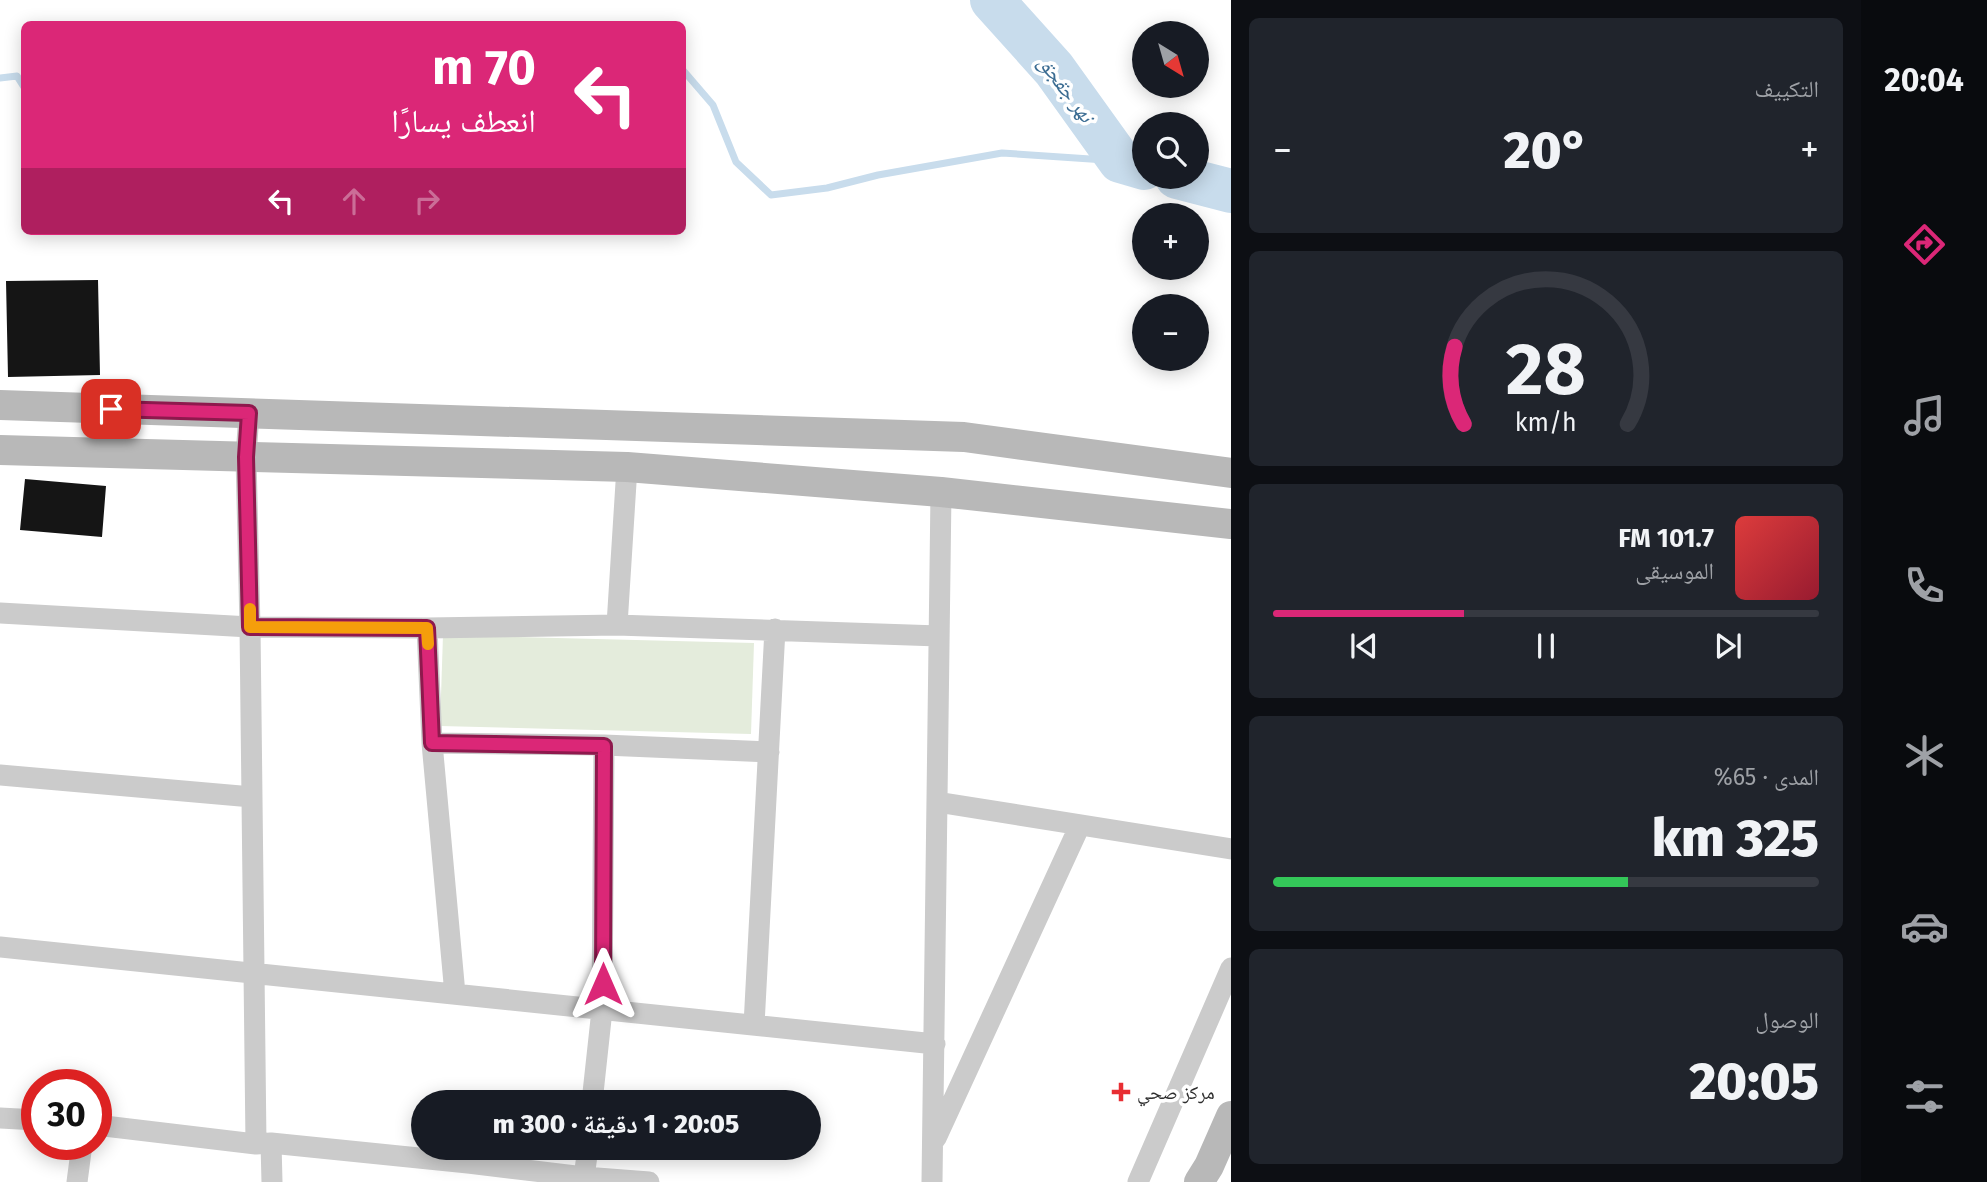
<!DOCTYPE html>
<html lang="ar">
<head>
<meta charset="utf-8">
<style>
	body { margin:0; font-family:"Fira Sans","Noto Naskh Arabic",sans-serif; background:#20242c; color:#f1f3f6; direction:rtl; height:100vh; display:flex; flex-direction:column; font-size:26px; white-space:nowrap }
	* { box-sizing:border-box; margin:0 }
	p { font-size:23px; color:#9ea1a6 }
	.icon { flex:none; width:38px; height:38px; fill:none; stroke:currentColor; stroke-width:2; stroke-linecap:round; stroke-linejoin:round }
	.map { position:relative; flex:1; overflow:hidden; direction:ltr }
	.side { display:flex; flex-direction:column; gap:18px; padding:18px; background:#0d0f14; width:630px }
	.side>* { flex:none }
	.top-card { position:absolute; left:21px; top:21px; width:665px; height:214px; border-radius:10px; box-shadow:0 4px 18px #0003; direction:rtl; background:#db2777; color:#fff; overflow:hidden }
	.needle { width:46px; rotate:143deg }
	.tools { position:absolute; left:1132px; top:21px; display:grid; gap:14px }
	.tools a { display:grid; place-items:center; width:77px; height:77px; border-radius:50%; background:#171b24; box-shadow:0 4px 18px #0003; font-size:35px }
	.speed { position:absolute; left:21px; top:1069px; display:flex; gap:14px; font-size:35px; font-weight:700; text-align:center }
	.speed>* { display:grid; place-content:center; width:91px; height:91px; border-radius:50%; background:#171b24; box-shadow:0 4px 18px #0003; line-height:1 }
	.speed .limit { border:10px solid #d22; background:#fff; color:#111 }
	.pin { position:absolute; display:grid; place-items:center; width:60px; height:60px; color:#fff; margin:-30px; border-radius:14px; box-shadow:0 4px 10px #0006 }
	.me { position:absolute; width:77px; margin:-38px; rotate:0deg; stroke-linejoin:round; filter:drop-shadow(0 0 5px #0008) }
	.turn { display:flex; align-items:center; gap:24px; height:147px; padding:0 35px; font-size:32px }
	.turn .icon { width:91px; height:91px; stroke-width:2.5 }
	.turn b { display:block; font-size:49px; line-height:60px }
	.lanes { display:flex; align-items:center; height:66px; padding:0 35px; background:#0003; justify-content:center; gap:35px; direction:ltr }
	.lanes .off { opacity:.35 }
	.big { font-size:52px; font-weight:800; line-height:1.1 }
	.side .widget { flex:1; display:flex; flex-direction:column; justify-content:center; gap:10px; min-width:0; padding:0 24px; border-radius:10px; background:#20242c }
	.side .dial { align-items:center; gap:0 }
	.dial svg { height:182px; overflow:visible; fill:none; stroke:#363941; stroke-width:7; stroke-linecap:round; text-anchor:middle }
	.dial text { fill:#f1f3f6; stroke:none }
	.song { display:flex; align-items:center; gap:21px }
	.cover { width:84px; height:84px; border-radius:10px; background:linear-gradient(135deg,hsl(0 70% 55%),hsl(350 70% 35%)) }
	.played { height:7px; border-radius:4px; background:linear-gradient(90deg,#db2777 35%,#363941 35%) }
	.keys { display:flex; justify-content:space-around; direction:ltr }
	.heat { display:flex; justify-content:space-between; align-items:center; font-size:38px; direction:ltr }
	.charge { height:10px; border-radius:5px; background:linear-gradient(90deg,#34c759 65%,#363941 0) }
	.trip { position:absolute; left:411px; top:1090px; width:410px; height:70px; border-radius:35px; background:#171b24; box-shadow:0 4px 18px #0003; font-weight:800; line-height:70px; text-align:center; direction:rtl }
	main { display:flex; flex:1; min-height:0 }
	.tabs { display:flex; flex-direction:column; width:126px; justify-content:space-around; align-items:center; background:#090b0e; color:#9ea1a6 }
	.tabs .icon { width:49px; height:49px }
	.tabs .selected { color:#db2777 }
	.tabs b { font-size:32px; color:#f1f3f6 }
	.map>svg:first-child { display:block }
	.green { fill:#e4ecdc }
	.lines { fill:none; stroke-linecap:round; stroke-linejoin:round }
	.stream { stroke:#c8dcec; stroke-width:7 }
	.river { stroke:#c8dcec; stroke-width:44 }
	.building { fill:#151515 }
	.street { stroke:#cbcbcb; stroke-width:21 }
	.secondary { stroke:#b8b8b8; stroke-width:30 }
	.route-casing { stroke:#8e194d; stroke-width:18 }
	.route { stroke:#db2777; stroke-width:12 }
	.slow { stroke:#f59e0b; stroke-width:12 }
	.poi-dot { fill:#e82e33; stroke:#fff; stroke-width:2.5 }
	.labels { text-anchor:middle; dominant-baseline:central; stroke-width:7; stroke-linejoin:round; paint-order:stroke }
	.poi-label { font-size:19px; fill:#2e2e2e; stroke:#fff; text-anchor:start }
	.water-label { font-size:21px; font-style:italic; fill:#3b6c92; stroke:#fff }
</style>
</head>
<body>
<main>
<nav class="tabs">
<b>20:04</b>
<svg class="icon selected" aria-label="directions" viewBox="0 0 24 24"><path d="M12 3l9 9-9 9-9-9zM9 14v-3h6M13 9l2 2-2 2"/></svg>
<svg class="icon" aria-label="music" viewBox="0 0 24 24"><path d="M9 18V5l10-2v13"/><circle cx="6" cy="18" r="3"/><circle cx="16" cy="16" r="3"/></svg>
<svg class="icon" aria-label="phone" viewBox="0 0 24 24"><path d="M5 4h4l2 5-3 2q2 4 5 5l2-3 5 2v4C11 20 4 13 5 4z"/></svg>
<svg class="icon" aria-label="climate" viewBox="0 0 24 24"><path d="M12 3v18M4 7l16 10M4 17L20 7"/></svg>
<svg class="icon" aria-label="car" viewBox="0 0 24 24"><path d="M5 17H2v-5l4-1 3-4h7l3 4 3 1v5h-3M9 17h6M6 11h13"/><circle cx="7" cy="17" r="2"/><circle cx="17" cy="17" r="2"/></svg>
<svg class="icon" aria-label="filters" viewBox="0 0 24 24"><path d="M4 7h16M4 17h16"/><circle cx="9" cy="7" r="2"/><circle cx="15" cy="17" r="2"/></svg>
</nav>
<section class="side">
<div class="widget"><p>التكييف</p>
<div class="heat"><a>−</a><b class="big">20°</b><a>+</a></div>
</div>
<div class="widget dial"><svg viewBox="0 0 100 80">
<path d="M14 69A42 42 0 1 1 86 69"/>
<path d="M14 69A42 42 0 0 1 10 35" stroke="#db2777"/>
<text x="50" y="56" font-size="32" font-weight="700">28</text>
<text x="50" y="72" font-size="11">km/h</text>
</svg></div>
<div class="widget">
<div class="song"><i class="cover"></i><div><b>101.7 FM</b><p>الموسيقى</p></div></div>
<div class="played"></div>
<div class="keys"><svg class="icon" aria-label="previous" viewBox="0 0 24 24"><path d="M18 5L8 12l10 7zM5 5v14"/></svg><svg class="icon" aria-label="pause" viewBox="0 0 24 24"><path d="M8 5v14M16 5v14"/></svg><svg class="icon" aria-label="next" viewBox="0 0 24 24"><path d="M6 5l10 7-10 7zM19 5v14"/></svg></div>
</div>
<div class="widget"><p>المدى · 65%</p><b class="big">325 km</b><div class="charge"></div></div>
<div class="widget"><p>الوصول</p><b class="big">20:05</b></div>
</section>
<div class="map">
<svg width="1231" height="1182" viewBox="0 0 1231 1182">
	<rect width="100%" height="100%" fill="#fff"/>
	<!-- green -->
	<path class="green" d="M443,635L754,643L751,734L440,726Z"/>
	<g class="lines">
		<!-- stream -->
		<path class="stream" d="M682,69L713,105L736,162L771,195L827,188L878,175L1002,153L1120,161
			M0,78L17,76L24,87"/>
		<!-- river -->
		<path class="river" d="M992,0L1054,69L1120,161L1144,168
			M1177,177L1231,191"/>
	</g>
	<!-- building -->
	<path class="building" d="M98,280L100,375L8,377L6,281Z
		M25,479L106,486L102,537L20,530Z"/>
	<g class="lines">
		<!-- street -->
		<path class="street" d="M249,413L246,457L250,627L256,1144
			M0,613L250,627L427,628L617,625L939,636
			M617,625L627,467
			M427,628L432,743L455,994
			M432,743L604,745L769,752
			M0,775L252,797
			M937,802L1231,849
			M0,947L935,1044
			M754,1025L775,629
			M592,1102L602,1010L604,745
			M0,1118L37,1120
			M96,1125L256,1144L271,1143L468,1163L584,1177L649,1182
			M936,1138L1080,825
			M271,1143L272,1182
			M584,1177L588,1148
			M77,1182L82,1144
			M932,1182L941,492
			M1138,1182L1231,968"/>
		<!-- secondary -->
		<path class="secondary" d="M0,405L964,437L1231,473
			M0,450L627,467L941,492L1231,524
			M1199,1182L1209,1166L1231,1116"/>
	</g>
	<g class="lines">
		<defs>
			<path id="route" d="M111,409L249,413L246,457L250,627L427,628L432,743L604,746L603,984"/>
		</defs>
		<!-- route casing -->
		<use href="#route" class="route-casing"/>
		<!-- route -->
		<use href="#route" class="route"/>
		<!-- slow -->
		<path class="slow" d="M250,609V627L427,628L428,644"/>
	</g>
	<!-- markers -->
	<path class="poi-dot" d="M1117.5 1081.5h7v7h7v7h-7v7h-7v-7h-7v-7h7z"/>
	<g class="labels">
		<!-- poi labels -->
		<g class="poi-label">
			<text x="1137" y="1092">مركز صحي</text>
		</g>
		<!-- water labels -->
		<g class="water-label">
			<text transform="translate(1066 89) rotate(53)">نهر جقجق</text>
		</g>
	</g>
</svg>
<div class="tools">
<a><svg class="needle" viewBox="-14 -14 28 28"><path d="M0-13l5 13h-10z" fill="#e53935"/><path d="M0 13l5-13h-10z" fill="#9ea1a6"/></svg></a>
<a><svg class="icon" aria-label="search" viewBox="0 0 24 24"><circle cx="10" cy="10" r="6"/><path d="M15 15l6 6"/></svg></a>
<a>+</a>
<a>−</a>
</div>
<div class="speed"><div class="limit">30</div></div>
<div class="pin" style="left:111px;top:409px;background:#d93025"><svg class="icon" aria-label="arrive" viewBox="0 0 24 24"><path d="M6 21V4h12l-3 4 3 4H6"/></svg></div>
<svg class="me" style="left:603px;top:984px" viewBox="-20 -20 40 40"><path d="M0-17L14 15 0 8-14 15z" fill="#db2777" stroke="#fff" stroke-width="4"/></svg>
<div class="trip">20:05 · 1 دقيقة · 300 m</div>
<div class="top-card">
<div class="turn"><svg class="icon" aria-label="left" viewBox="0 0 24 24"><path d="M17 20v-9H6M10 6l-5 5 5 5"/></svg><div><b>70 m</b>انعطف يسارًا</div></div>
<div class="lanes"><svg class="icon" aria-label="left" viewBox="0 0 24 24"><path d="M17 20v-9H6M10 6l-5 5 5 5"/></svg><svg class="icon off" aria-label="ahead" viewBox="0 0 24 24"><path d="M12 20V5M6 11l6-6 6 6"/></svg><svg class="icon off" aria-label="right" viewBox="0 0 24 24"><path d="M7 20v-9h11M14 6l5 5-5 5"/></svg></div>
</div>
</div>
</main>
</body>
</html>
